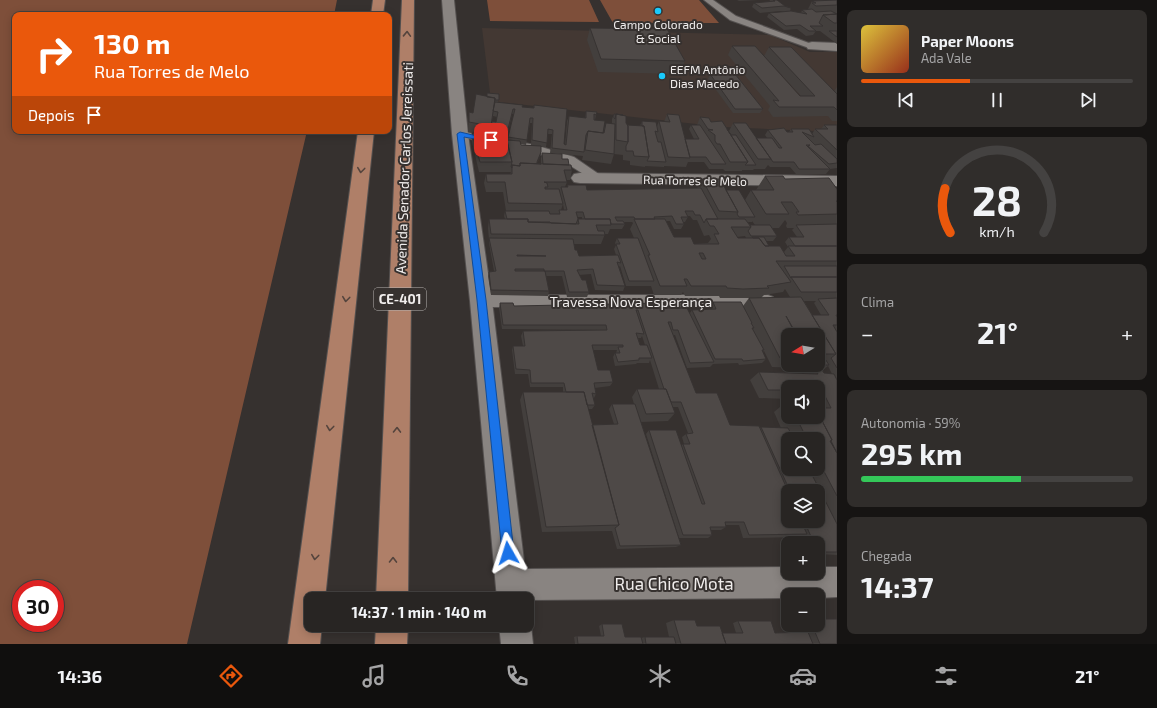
<!DOCTYPE html>
<html lang="pt">
<head>
<meta charset="utf-8">
<style>
	body { margin:0; font-family:"Exo 2",sans-serif; background:#302d2b; color:#f1f3f6; height:100vh; display:flex; flex-direction:column; font-size:15px; white-space:nowrap }
	* { box-sizing:border-box; margin:0 }
	p { font-size:13px; color:#a5a5a6 }
	.icon { flex:none; width:22px; height:22px; fill:none; stroke:currentColor; stroke-width:2; stroke-linecap:round; stroke-linejoin:round }
	.map { position:relative; flex:1; overflow:hidden }
	.panel { display:flex; flex-direction:column; gap:10px; padding:10px; background:#161413; width:320px }
	.panel>* { flex:none }
	.top-card { position:absolute; left:12px; top:12px; width:380px; height:122px; border-radius:8px; box-shadow:0 2px 10px #0003,0 0 0 1px #444241; background:#ea580c; color:#fff; overflow:hidden }
	.needle { width:26px; rotate:259deg }
	.fabs { position:absolute; left:781px; top:328px; display:grid; gap:8px }
	.fabs a { display:grid; place-items:center; width:44px; height:44px; border-radius:8px; background:#282523; box-shadow:0 2px 10px #0003,0 0 0 1px #444241; font-size:20px }
	.speed { position:absolute; left:12px; top:580px; display:flex; gap:8px; font-size:20px; font-weight:700; text-align:center }
	.speed>* { display:grid; place-content:center; width:52px; height:52px; border-radius:50%; background:#282523; box-shadow:0 2px 10px #0003,0 0 0 1px #444241; line-height:1 }
	.speed .limit { border:6px solid #d22; background:#fff; color:#111 }
	.pin { position:absolute; display:grid; place-items:center; width:34px; height:34px; color:#fff; margin:-17px; border-radius:8px; box-shadow:0 2px 6px #0006 }
	.me { position:absolute; width:44px; margin:-22px; rotate:354deg; stroke-linejoin:round; filter:drop-shadow(0 0 3px #0008) }
	.turn { display:flex; align-items:center; gap:14px; height:84px; padding:0 16px; font-size:18px }
	.turn .icon { width:52px; height:52px; stroke-width:2.5 }
	.turn b { display:block; font-size:28px; line-height:34px }
	.then { display:flex; align-items:center; height:38px; padding:0 16px; background:#0003; gap:8px; font-size:15px }
	.big { font-size:30px; font-weight:700; line-height:1.1 }
	.panel .card { flex:1; display:flex; flex-direction:column; justify-content:center; gap:6px; min-width:0; padding:0 14px; border-radius:8px; background:#302d2b }
	.panel .dial { align-items:center; gap:0 }
	.dial svg { height:104px; overflow:visible; fill:none; stroke:#444241; stroke-width:7; stroke-linecap:round; text-anchor:middle }
	.dial text { fill:#f1f3f6; stroke:none }
	.song { display:flex; align-items:center; gap:12px }
	.cover { width:48px; height:48px; border-radius:6px; background:linear-gradient(135deg,hsl(50 70% 55%),hsl(10 70% 35%)) }
	.played { height:4px; border-radius:2px; background:linear-gradient(90deg,#ea580c 40%,#444241 40%) }
	.keys { display:flex; justify-content:space-around; direction:ltr }
	.heat { display:flex; justify-content:space-between; align-items:center; font-size:22px; direction:ltr }
	.charge { height:6px; border-radius:3px; background:linear-gradient(90deg,#34c759 59%,#444241 0) }
	.trip { position:absolute; left:304px; top:592px; width:230px; height:40px; border-radius:8px; background:#282523; box-shadow:0 2px 10px #0003,0 0 0 1px #444241; font-weight:700; line-height:40px; text-align:center }
	.tabs { display:flex; height:64px; justify-content:space-around; align-items:center; background:#100f0e; color:#a5a5a6 }
	.tabs .icon { width:28px; height:28px }
	.tabs .on { color:#ea580c }
	.tabs b { font-size:18px; color:#f1f3f6 }
	main { display:flex; flex:1; min-height:0 }
	.map>svg:first-child { display:block }
	.built { fill:#433833 }
	.green { fill:#7e4f3a; fill-rule:evenodd }
	.lines { fill:none; stroke-linecap:round; stroke-linejoin:round }
	.lane-casing { stroke:#54504f; stroke-width:2 }
	.street-casing { stroke:#54504f; stroke-width:2 }
	.primary-casing { stroke:#54504f; stroke-width:2 }
	.lane { fill:#898481; fill-rule:evenodd }
	.street { fill:#898481; fill-rule:evenodd }
	.primary { fill:#af7f68; fill-rule:evenodd }
	.wall { fill:#433f3d; fill-rule:evenodd }
	.shaded-wall { fill:#373332 }
	.building { fill:#4e4947; stroke:#373332; fill-rule:evenodd }
	.oneway { stroke:#54443d }
	.route { fill:#1a73e8; stroke:#114b97 }
	.poi-dot { fill:#19cafc; stroke:#36312f; stroke-width:1.5 }
	.labels { text-anchor:middle; dominant-baseline:central; stroke-width:4; stroke-linejoin:round; paint-order:stroke }
	.far-poi-label { font-size:12px; fill:#f0edec; stroke:#36312f }
	.far-street-label { font-size:12px; fill:#f0edec; stroke:#36312f }
	.shield { fill:#36312f; stroke:#b8b5b3; stroke-width:1 }
	.shield-label { font-size:13px; font-weight:bold; fill:#f0edec }
	.street-label { font-size:14px; fill:#f0edec; stroke:#36312f }
	.near-street-label { font-size:17px; fill:#f0edec; stroke:#36312f }
</style>
</head>
<body>
<main>
<div class="map">
<svg width="837" height="644" viewBox="0 0 837 644">
	<rect width="100%" height="100%" fill="#36312f"/>
	<!-- built -->
	<path class="built" d="M482,28L770,35L810,52H837V132L723,127L491,101Z"/>
	<!-- green -->
	<path class="green" d="M0,0H337L334,15H15V131H307L187,644H0ZM21,589H55V623H21Z
		M487,0H589L599,22L490,21Z
		M600,0H699L719,23H613Z"/>
	<g class="lines">
		<defs>
			<path id="lane" d="M704,0H713L736,16L817,46L812,49L809,48L730,20Z
				M460,131L535,145L574,157L606,179L600,183L596,182L566,163L533,152L456,136L454,134L456,132Z
				M481,295H768L773,297L776,301L773,305L768,307H481L476,305L473,301L476,297Z"/>
			<path id="street" d="M442,0H454L468,134L492,301L525,569L788,567V573H818V567H837V597L818,598V595H788V598L528,600L527,603V599H497L470,301L452,134Z
				M812,42L837,43V51L808,49L806,46L808,43Z
				M580,173L837,176V186L580,183L574,182L571,178L574,174Z
				M527,615L531,625L533,644H501L499,625H527Z"/>
			<path id="primary" d="M373,0H385L383,15H371Z
				M402,0H414L408,599H376Z
				M358,131H374L325,599H311V625H322L320,644H288Z
				M376,625H408L407,644H375Z"/>
		</defs>
		<!-- lane casing -->
		<use href="#lane" class="lane-casing"/>
		<!-- street casing -->
		<use href="#street" class="street-casing"/>
		<!-- primary casing -->
		<use href="#primary" class="primary-casing"/>
		<!-- lane -->
		<use href="#lane" class="lane"/>
		<!-- street -->
		<use href="#street" class="street"/>
		<!-- primary -->
		<use href="#primary" class="primary"/>
	</g>
	<!-- wall -->
	<path class="wall" d="M737,0H759L739,1Z
		M770,0H777L785,6L791,8L790,11L801,13L802,10L808,9L812,1L824,0H823H837V13H835L837,14V44L820,31H816L813,35L806,36L797,29L784,30L767,17L769,13L785,12L781,11L760,13L752,7L754,3L769,2Z
		M590,28L685,61L680,74L598,72L587,40Z
		M732,46L800,96H801L764,56L769,47L834,91L837,87V121H832L828,116L773,117L768,110L770,106L728,55Z
		M710,74L763,109L760,113H733L708,79Z
		M487,93L499,94L498,102L522,107L533,108L534,105L564,144L565,145L567,121L569,116L585,118L586,111L596,115L595,120L604,128L606,123L613,124L612,123V119L614,114L627,125L640,126L642,121L657,126L659,121L664,122L667,114L685,139H694L689,129L691,125H697L700,117L729,131L733,123L756,138H767L765,135L768,130L789,132L791,129L812,134L815,129H821L824,125H837V168L830,169L826,174H796L790,167H770L768,165L765,169H754L753,170H742V171H725L723,169H709L704,162H688L686,167L664,166V167L645,166V167L630,165V161L623,160V155L614,154L611,164L582,160L583,156L550,153L552,134H548L546,147H541V152L540,157L537,164H541V158L542,153L562,159L569,165L572,170L570,180H566L567,182L565,187H567V185L587,190L697,188L702,179L726,190L745,200L751,190H756L765,176L837,189V330H836L837,332V555L818,554V543H806L803,536L801,537L743,538L739,525H726V527L721,530H711L712,535L708,538H679L646,434L649,430L681,446L683,444H684L682,437L686,434L688,433L678,407H672L675,413L668,421L641,422L681,545L676,547L617,549L612,531L542,532L520,400L523,392H563V387H530L528,374H515L512,350L513,346H523L521,336L523,331L600,330L502,329L499,308L500,303L514,306L662,308L690,313L692,310L710,309L709,307L713,302L743,306L749,298L790,297L785,289L783,292L764,295L761,298H720L719,296H685L683,292L681,295H654L651,286H626L620,266L619,267L625,286L623,291L595,290L591,274L579,275L589,292L587,297H567L562,276H546L549,291L548,296L491,295L488,276L489,272L494,271L489,243V240L488,228L489,219H505L504,216L505,211H506L503,192H486L484,183L486,174H510L511,172H479L472,142V133H474L468,132L469,112L473,113L487,96ZM493,114V116L497,117L496,122L492,121ZM512,114H514L508,140H507L506,138H507ZM530,123H532L531,145H521V144L526,145ZM491,125L490,133L496,134H490L489,143L487,136H490ZM563,204L564,210H561ZM687,216H690L693,220H697L704,236L709,235L711,239L708,243L694,244L674,237L666,221H670L674,229H681L684,224L683,222H685L688,217ZM577,217H582V219H578ZM785,220L787,223L786,226L787,228H794L792,230L797,237H789L785,242L788,247L784,252L769,246L766,241H773L777,236L772,228H779ZM752,221L755,225H750L748,222H752ZM624,222H632L633,223L630,229L634,238H617L615,243L616,245L614,249L616,255L579,256L575,250L574,244H601L605,234H608L610,229H622L625,224ZM745,236L746,238H738L737,237ZM804,301H816L814,303L821,315H812ZM673,335H675L687,368L710,367L713,364L738,363L739,365L762,363L766,359L763,352L764,351L772,367L800,368L803,373L759,372L750,380L759,398L788,399V387H818V417H788V401H787L774,412L781,428L761,427L760,428L730,425L696,393ZM788,335H818V365H788ZM642,336L645,345H640L638,338H641ZM593,350H617L616,353H615L613,357L615,366L636,364L637,363H649L650,360L659,389H637L632,397L634,404H612L609,409L614,424L592,425L588,409H592L595,405L593,398H594L596,394L595,388L610,386L613,382L598,370ZM828,366L832,374L824,373L822,371ZM788,439H818V469H788ZM788,491H818V521H788Z
		M674,620L722,633H736L733,623L738,621L775,633L801,632L798,625H818L837,644H575L574,637L577,636H601L599,626L602,624L625,637L641,638L645,637H669L666,623Z"/>
	<!-- shaded-wall -->
	<path class="shaded-wall" d="M541,152L540,157L535,167Z"/>
	<!-- building -->
	<path class="building" d="M773,0H777L785,6L791,8L784,6L762,8L754,3L775,1Z
		M837,0V5L816,6L812,3H816L812,1Z
		M812,9L816,12L831,11L837,14L823,15L819,23L823,26H810L816,31H809L800,25L786,26L769,13L791,11L807,14L802,10Z
		M837,14V23H834L823,15Z
		M590,28L667,29L685,61L601,59Z
		M829,31H837V37Z
		M732,46H755L800,96H815L769,47H791L837,94V110L834,107H779L773,100L779,101Z
		M710,74H735L763,109H735Z
		M487,93L499,94V100H495V98L487,97Z
		M476,94L495,98L491,126L469,122V112L473,113Z
		M495,102L523,105L522,107L534,108V105L567,109L564,144L566,145L569,116L586,118V111L597,112L596,115L594,114V120L605,121L603,133L588,131L586,135L584,152L552,148L553,130L548,129L547,143L532,140L533,118H530L527,140L508,137L515,109H513L507,133L498,132L499,129L491,128L492,121L496,122L498,112L493,111Z
		M614,114L623,115L616,114L615,119L614,118Z
		M616,114L626,116V123L628,126V142L616,140Z
		M667,114L679,115L690,158L668,157L659,121L670,122Z
		M700,117L709,118L711,122L722,121L748,162H730L720,144H717L715,141V135L708,130H713L708,129Z
		M642,121L656,122L658,132L655,131L656,135L658,142H661L666,162L647,161L649,157L644,126H642Z
		M606,123L615,124L614,154L585,150L588,131L604,133Z
		M733,123H746L771,159H758Z
		M627,125L644,126L649,157L634,156L633,151H626V146L628,142V126Z
		M691,125H700L726,164H711L706,157H690L685,139H699Z
		M824,125H837V150L815,129H828Z
		M784,128L787,132H793L791,129H809L814,137L802,132L815,145L821,144L837,159V163L829,164L808,146L810,145H806L830,169H799L794,162H773L771,159L756,138H772L779,148H782L768,130Z
		M727,129L731,135H736L756,165H745L748,162Z
		M472,133H487L490,150L491,147H493L490,134H503L504,136L506,137L512,162H480Z
		M507,140L520,141L521,145L541,146V152L537,162V163L541,164L520,163V166L512,165V168L511,167L512,162Z
		M542,153L562,154V159H568L569,165L543,164Z
		M520,163L571,165L572,170H564L567,182H544L547,183L548,187H545V189H559L563,204L508,203L505,182H487L486,174H512V165L520,166Z
		M765,176H783L785,179L829,178L837,189V201H836L837,202V214L798,215L796,212H799L792,202H781L789,214H766L751,190H774Z
		M702,179H720L738,212L719,211Z
		M567,185H586L587,190L701,188L718,219H706L704,223L700,215H695L693,211H685L688,217H681L684,224H676L672,216L654,217L655,219H635L634,217H615L617,221H623L625,224H611L610,219H585L583,212H576L578,219L576,224L551,223L550,222H528V219H507L505,211H549L550,214H560L559,210H567L561,187H568Z
		M726,190H739L755,217H739L737,214L738,212Z
		M489,219H528V222L579,224L578,219H610L611,225H596L598,231H604L605,235L491,234Z
		M634,219H665L674,237H691L694,244H719L714,234H719L714,226H710L706,219H745L751,227H731L738,238H759L765,246H780L786,256H795L788,246H837V261H776L791,282L767,286L769,288L743,289L727,288L726,286H691L687,279H684L687,286H660L648,255H650ZM699,253H703L706,259H702Z
		M837,224V246H795L789,237H804L796,225Z
		M750,225H770L777,236H751L748,231L751,227Z
		M752,237H764L769,246H765L759,238H753Z
		M489,238L573,239L575,250H577L579,256L618,255L621,263L617,262L625,286L597,285L593,269L577,270L582,280H586L589,292H569L564,271H544V269H515V271H545L549,291L491,290L489,272L496,271ZM517,255L546,256H517Z
		M617,238H638L654,281H629L616,244H620Z
		M784,266H837V277H791V278Z
		M791,277H837V292H801Z
		M801,297L836,354H822L829,365H819L824,373L834,374L837,380V453L831,441L832,440L818,413V398L823,408H831L823,392L818,391V387H788V390H768L759,372L818,374L813,365H818V335H797L786,316L796,335H788V358H780L749,298Z
		M837,298V315H836L837,317V325H833L837,332V368L831,358L836,354L812,315H829L818,299Z
		M713,302H741L752,323H751L754,328H752L764,350H762L766,359L743,361L742,359H715L692,310L716,309Z
		M500,303H513L514,306L660,303L662,308H687L714,362L690,363L678,330H673L671,322H668L696,393H717L730,425L759,426L788,491V521H801L807,534L749,535L744,522H725L726,527H710L712,535H683L649,430H676L702,504H705L683,444H690L686,434L693,433L681,402H671L666,389H664L638,310H636L644,334L636,333L640,345H647L652,358H639V360L618,362L615,353H620L618,347H623V345H592L598,370H610L613,382L594,383L596,394L592,393L595,405H587L584,392H566L564,383H531L530,370L516,369L513,346H525L523,331L607,330L606,325H503Z
		M637,389H666L675,413L646,414Z
		M523,392H584L619,525L546,527Z
		M612,404H635L681,545L620,546L615,528L619,525L592,425L618,424Z
		M818,413L832,440L830,441L837,453V496L818,460V439H807L796,417H818Z
		M761,427L788,428L794,439H788V469H809L837,524V552H818V543H814L804,521H818V491H790Z
		M818,619H837V644H820L812,625H818Z
		M674,620H695L697,626H720L726,644H681Z
		M738,621H771L775,633L808,632L813,644H726L722,633H743Z
		M602,624H622L625,637H641L643,644H578L577,636H604Z
		M645,637H674L676,644H646Z"/>
	<!-- one-way arrows -->
	<defs><path id="oneway-chevron" d="M-2-3.5L2.5 0L-2 3.5" fill="none" stroke-width="1.6" stroke-linecap="round" stroke-linejoin="round"/></defs>
	<g class="oneway">
		<use href="#oneway-chevron" transform="translate(407 34) rotate(-88)"/>
		<use href="#oneway-chevron" transform="translate(361 170) rotate(97)"/>
		<use href="#oneway-chevron" transform="translate(346 299) rotate(97)"/>
		<use href="#oneway-chevron" transform="translate(330 428) rotate(97)"/>
		<use href="#oneway-chevron" transform="translate(397 430) rotate(-89)"/>
		<use href="#oneway-chevron" transform="translate(315 557) rotate(97)"/>
		<use href="#oneway-chevron" transform="translate(393 560) rotate(-89)"/>
	</g>
	<!-- route -->
	<path class="route" d="M460,132L494,140L491,142L464,137L486,300L514,553L512,557L508,559L503,557L502,553L477,300L457,134Z"/>
	<!-- markers -->
	<g class="poi-dot">
		<circle cx="658" cy="11" r="4"/>
		<circle cx="662" cy="76" r="4"/>
	</g>
	<g class="labels">
		<!-- far-poi labels -->
		<g class="far-poi-label">
			<text x="658" y="24">Campo Colorado<tspan x="658" dy="14">&amp; Social</tspan></text>
			<text x="670" y="69" text-anchor="start">EEFM Antônio<tspan x="670" dy="14">Dias Macedo</tspan></text>
		</g>
		<!-- far-street labels -->
		<g class="far-street-label">
			<text transform="translate(695 180) rotate(1)">Rua Torres de Melo</text>
		</g>
		<!-- shield labels -->
		<rect class="shield" x="374" y="288" width="52" height="22" rx="3"/>
		<g class="shield-label">
			<text x="400" y="299">CE-401</text>
		</g>
		<!-- street labels -->
		<g class="street-label">
			<text transform="translate(404 168) rotate(-88)">Avenida Senador Carlos Jereissati</text>
			<text x="631" y="301">Travessa Nova Esperança</text>
		</g>
		<!-- near-street labels -->
		<g class="near-street-label">
			<text x="674" y="583">Rua Chico Mota</text>
		</g>
	</g>
</svg>
<div class="fabs">
<a><svg class="needle" viewBox="-14 -14 28 28"><path d="M0-13l5 13h-10z" fill="#e53935"/><path d="M0 13l5-13h-10z" fill="#a5a5a6"/></svg></a>
<a><svg class="icon" aria-label="sound" viewBox="0 0 24 24"><path d="M4 9h4l5-4v14l-5-4H4zM17 9q2 3 0 6"/></svg></a>
<a><svg class="icon" aria-label="search" viewBox="0 0 24 24"><circle cx="10" cy="10" r="6"/><path d="M15 15l6 6"/></svg></a>
<a><svg class="icon" aria-label="layers" viewBox="0 0 24 24"><path d="M12 4l9 5-9 5-9-5zM3 14l9 5 9-5"/></svg></a>
<a>+</a>
<a>−</a>
</div>
<div class="speed"><div class="limit">30</div></div>
<div class="pin" style="left:491px;top:140px;background:#d93025"><svg class="icon" aria-label="arrive" viewBox="0 0 24 24"><path d="M6 21V4h12l-3 4 3 4H6"/></svg></div>
<svg class="me" style="left:508px;top:553px" viewBox="-20 -20 40 40"><path d="M0-17L14 15 0 8-14 15z" fill="#1a73e8" stroke="#fff" stroke-width="4"/></svg>
<div class="trip">14:37 · 1 min · 140 m</div>
<div class="top-card">
<div class="turn"><svg class="icon" aria-label="right" viewBox="0 0 24 24"><path d="M7 20v-9h11M14 6l5 5-5 5"/></svg><div><b>130 m</b>Rua Torres de Melo</div></div>
<div class="then">Depois<svg class="icon" aria-label="arrive" viewBox="0 0 24 24"><path d="M6 21V4h12l-3 4 3 4H6"/></svg></div>
</div>
</div>
<section class="panel">
<div class="card">
<div class="song"><i class="cover"></i><div><b>Paper Moons</b><p>Ada Vale</p></div></div>
<div class="played"></div>
<div class="keys"><svg class="icon" aria-label="previous" viewBox="0 0 24 24"><path d="M18 5L8 12l10 7zM5 5v14"/></svg><svg class="icon" aria-label="pause" viewBox="0 0 24 24"><path d="M8 5v14M16 5v14"/></svg><svg class="icon" aria-label="next" viewBox="0 0 24 24"><path d="M6 5l10 7-10 7zM19 5v14"/></svg></div>
</div>
<div class="card dial"><svg viewBox="0 0 100 80">
<path d="M14 69A42 42 0 1 1 86 69"/>
<path d="M14 69A42 42 0 0 1 10 35" stroke="#ea580c"/>
<text x="50" y="56" font-size="32" font-weight="700">28</text>
<text x="50" y="72" font-size="11">km/h</text>
</svg></div>
<div class="card"><p>Clima</p>
<div class="heat"><a>−</a><b class="big">21°</b><a>+</a></div>
</div>
<div class="card"><p>Autonomia · 59%</p><b class="big">295 km</b><div class="charge"></div></div>
<div class="card"><p>Chegada</p><b class="big">14:37</b></div>
</section>
</main>
<nav class="tabs">
<b>14:36</b>
<svg class="icon on" aria-label="directions" viewBox="0 0 24 24"><path d="M12 3l9 9-9 9-9-9zM9 14v-3h6M13 9l2 2-2 2"/></svg>
<svg class="icon" aria-label="music" viewBox="0 0 24 24"><path d="M9 18V5l10-2v13"/><circle cx="6" cy="18" r="3"/><circle cx="16" cy="16" r="3"/></svg>
<svg class="icon" aria-label="phone" viewBox="0 0 24 24"><path d="M5 4h4l2 5-3 2q2 4 5 5l2-3 5 2v4C11 20 4 13 5 4z"/></svg>
<svg class="icon" aria-label="climate" viewBox="0 0 24 24"><path d="M12 3v18M4 7l16 10M4 17L20 7"/></svg>
<svg class="icon" aria-label="car" viewBox="0 0 24 24"><path d="M5 17H2v-5l4-1 3-4h7l3 4 3 1v5h-3M9 17h6M6 11h13"/><circle cx="7" cy="17" r="2"/><circle cx="17" cy="17" r="2"/></svg>
<svg class="icon" aria-label="filters" viewBox="0 0 24 24"><path d="M4 7h16M4 17h16"/><circle cx="9" cy="7" r="2"/><circle cx="15" cy="17" r="2"/></svg>
<b>21°</b>
</nav>
</body>
</html>
